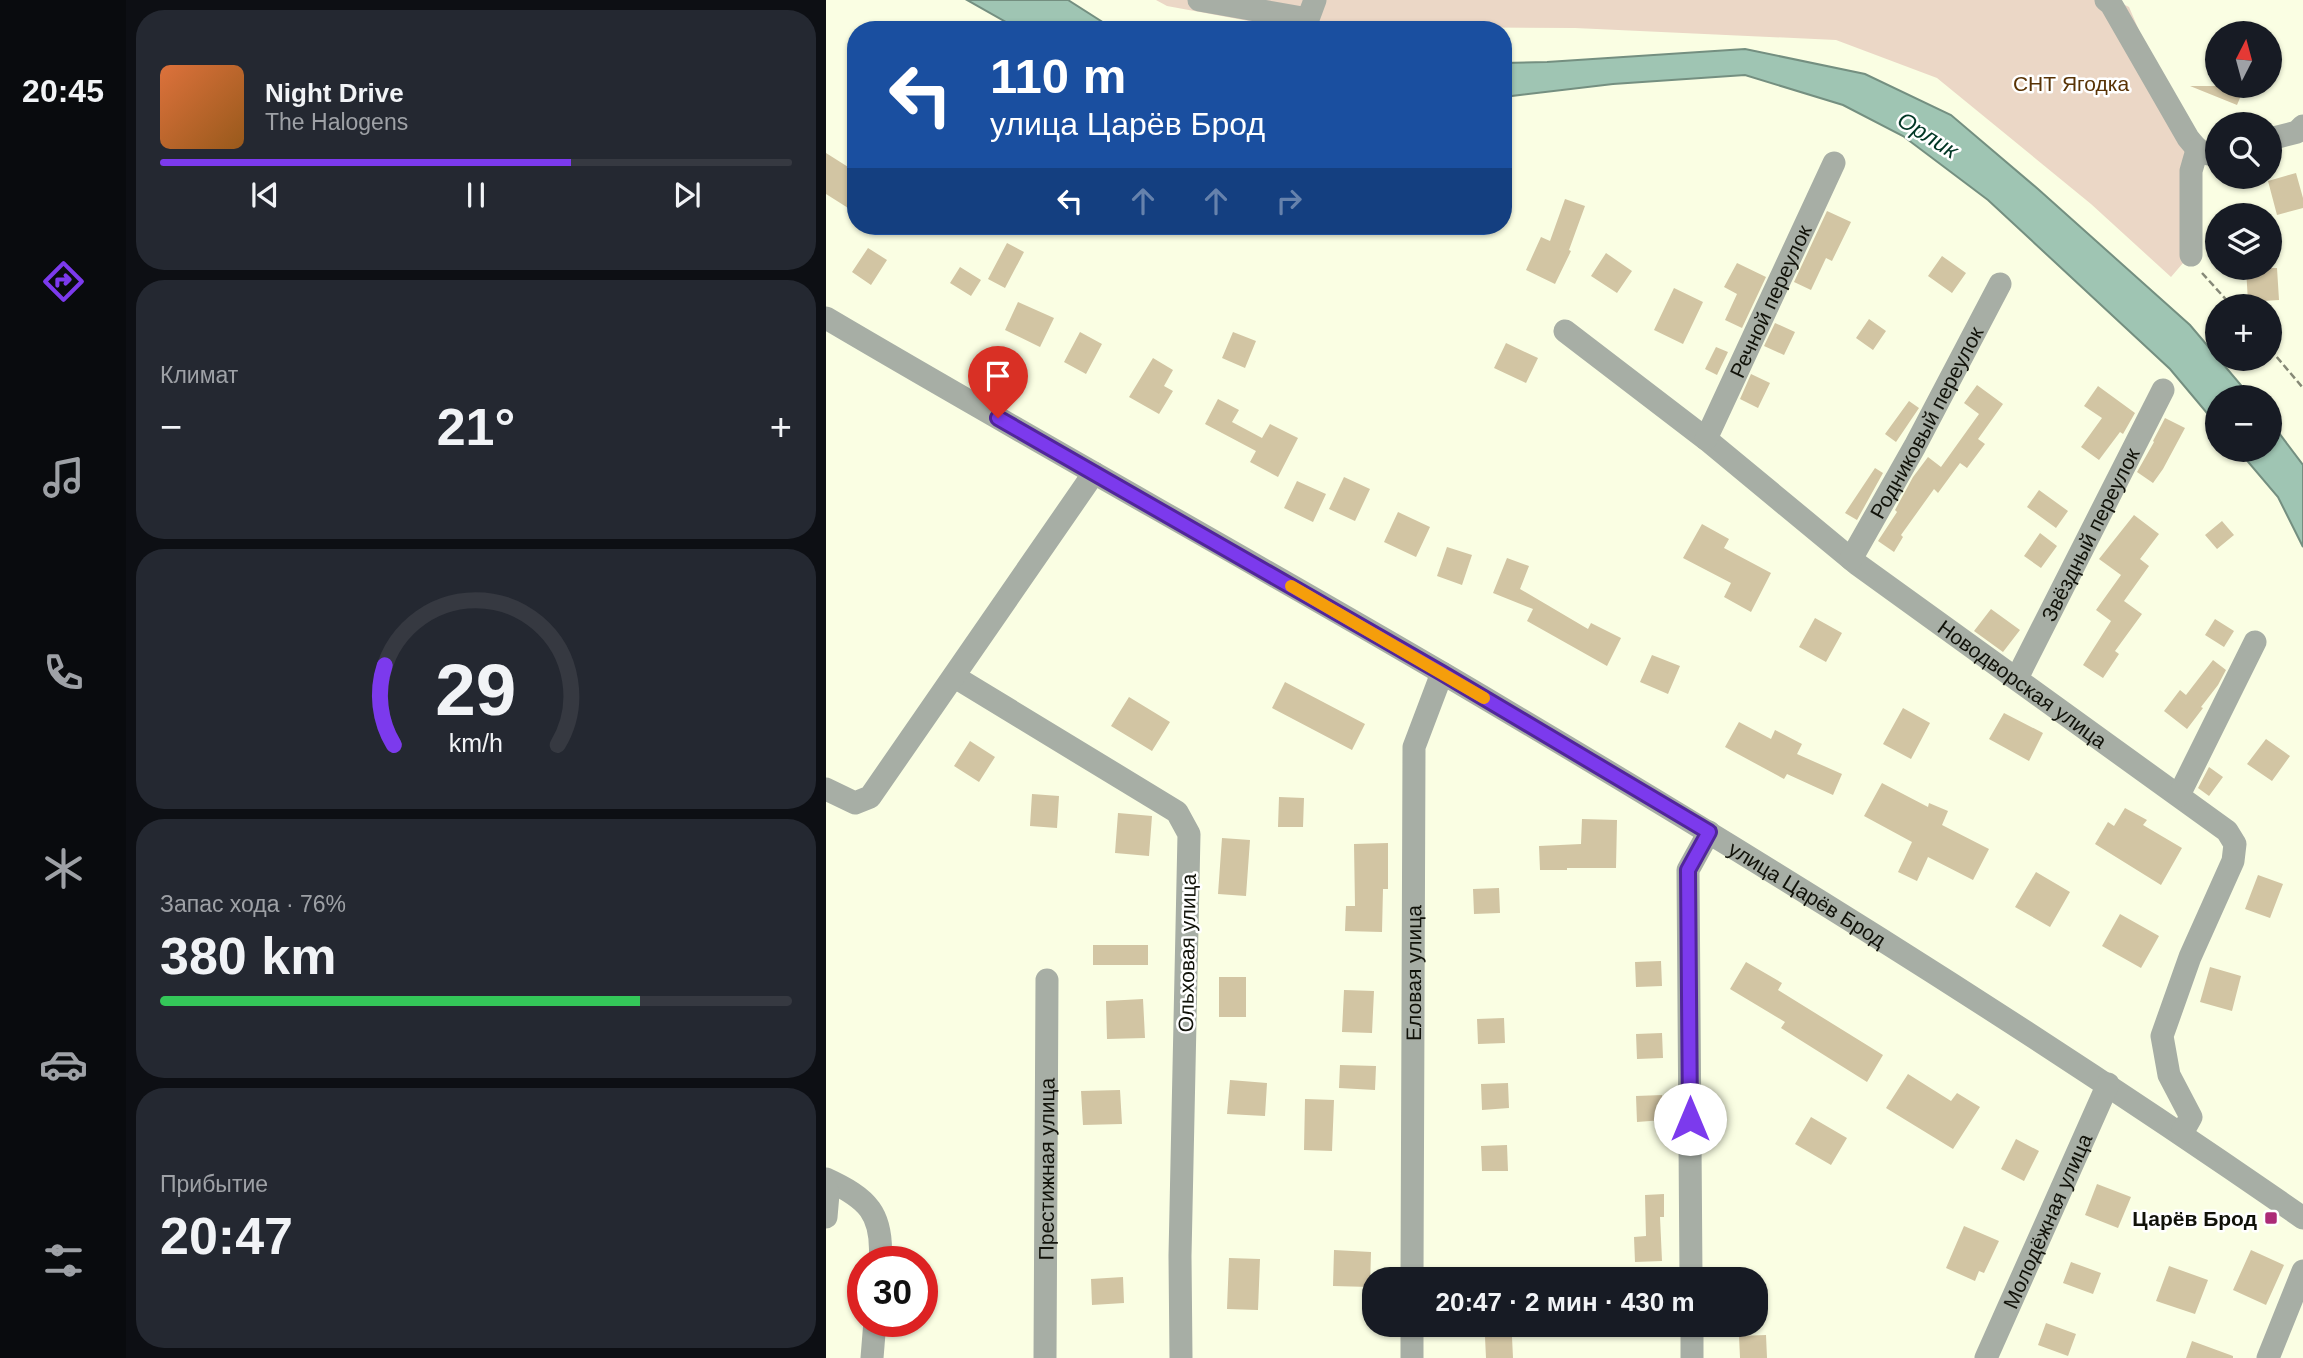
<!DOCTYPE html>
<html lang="ru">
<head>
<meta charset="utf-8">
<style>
	body { margin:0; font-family:Helvetica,sans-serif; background:#242831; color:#f1f3f6; height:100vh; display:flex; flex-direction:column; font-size:26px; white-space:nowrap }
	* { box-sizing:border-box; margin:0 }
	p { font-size:23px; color:#9ea1a6 }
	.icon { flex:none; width:38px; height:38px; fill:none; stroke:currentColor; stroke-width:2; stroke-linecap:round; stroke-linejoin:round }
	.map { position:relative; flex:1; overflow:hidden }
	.panel { display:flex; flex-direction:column; gap:10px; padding:10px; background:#0d0f14; width:700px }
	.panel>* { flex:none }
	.guide { position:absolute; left:21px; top:21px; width:665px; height:214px; border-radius:28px; box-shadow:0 2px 5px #0004; background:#1a4fa0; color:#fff; overflow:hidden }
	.needle { width:46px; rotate:6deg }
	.fabs { position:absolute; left:1379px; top:21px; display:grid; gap:14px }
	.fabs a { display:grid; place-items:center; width:77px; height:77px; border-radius:50%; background:#171b24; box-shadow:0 2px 5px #0004; font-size:35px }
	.speed { position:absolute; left:21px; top:1246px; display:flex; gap:14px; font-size:35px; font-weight:700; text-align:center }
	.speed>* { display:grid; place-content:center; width:91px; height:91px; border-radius:50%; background:#171b24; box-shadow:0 2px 5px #0004; line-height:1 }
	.speed .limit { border:10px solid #d22; background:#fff; color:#111 }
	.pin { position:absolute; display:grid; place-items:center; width:60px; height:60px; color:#fff; margin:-72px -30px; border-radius:50% 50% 50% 0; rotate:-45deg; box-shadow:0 0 7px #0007 }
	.pin .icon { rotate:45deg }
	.me { position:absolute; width:77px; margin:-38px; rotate:0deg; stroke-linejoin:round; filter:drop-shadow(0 0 5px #0008) }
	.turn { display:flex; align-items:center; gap:24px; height:147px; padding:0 28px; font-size:32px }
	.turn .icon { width:91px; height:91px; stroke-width:2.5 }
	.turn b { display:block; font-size:49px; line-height:60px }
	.lanes { display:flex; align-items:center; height:66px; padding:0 28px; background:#0003; justify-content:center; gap:35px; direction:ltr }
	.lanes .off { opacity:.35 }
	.big { font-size:52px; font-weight:700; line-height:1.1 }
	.panel .card { flex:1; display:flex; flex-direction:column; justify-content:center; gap:10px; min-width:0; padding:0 24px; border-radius:28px; background:#242831 }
	.panel .dial { align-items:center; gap:0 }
	.dial svg { height:182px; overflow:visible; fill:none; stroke:#363941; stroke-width:7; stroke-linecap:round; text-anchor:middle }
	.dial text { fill:#f1f3f6; stroke:none }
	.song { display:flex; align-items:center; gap:21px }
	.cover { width:84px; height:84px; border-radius:10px; background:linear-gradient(135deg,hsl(20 70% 55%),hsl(30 70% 35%)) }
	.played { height:7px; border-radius:4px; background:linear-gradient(90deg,#7c3aed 65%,#363941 65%) }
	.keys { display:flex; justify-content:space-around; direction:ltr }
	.heat { display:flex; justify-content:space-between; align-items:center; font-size:38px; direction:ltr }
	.charge { height:10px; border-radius:5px; background:linear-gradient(90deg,#34c759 76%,#363941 0) }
	.trip { position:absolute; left:536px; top:1267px; width:406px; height:70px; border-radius:28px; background:#171b24; box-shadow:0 2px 5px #0004; font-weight:700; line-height:70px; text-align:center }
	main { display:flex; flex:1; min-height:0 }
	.tabs { display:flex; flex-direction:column; width:126px; justify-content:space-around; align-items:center; background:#090b0e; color:#9ea1a6 }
	.tabs .icon { width:49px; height:49px }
	.tabs .active { color:#7c3aed }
	.tabs b { font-size:32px; color:#f1f3f6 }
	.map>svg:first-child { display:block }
	.green { fill:#ebd7c6 }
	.water { fill:#9fc5b3; stroke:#748f80; stroke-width:2 }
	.building { fill:#d2c5a3 }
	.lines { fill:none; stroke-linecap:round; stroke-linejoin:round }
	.path { stroke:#868977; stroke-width:2.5; stroke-dasharray:7 3.5; stroke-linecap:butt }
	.minor { stroke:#a7aea5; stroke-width:23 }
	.route-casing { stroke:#51269a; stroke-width:18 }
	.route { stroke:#7c3aed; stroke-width:12 }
	.slow { stroke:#f59e0b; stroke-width:12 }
	.poi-dot { fill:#ac2b77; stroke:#fff; stroke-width:2.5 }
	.labels { text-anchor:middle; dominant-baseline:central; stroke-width:5; stroke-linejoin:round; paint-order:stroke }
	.park-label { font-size:21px; fill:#593305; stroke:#fff }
	.street-label { font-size:21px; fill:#111209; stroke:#fff }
	.poi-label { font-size:21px; font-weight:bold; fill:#111209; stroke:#fff; text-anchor:end }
	.water-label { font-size:23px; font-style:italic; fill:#003624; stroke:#fff }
</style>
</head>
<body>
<main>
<nav class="tabs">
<b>20:45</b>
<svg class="icon active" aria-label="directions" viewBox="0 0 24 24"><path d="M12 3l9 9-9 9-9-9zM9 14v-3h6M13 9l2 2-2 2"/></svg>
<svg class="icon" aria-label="music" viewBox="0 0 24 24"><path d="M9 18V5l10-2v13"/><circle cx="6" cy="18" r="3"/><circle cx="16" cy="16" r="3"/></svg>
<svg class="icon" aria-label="phone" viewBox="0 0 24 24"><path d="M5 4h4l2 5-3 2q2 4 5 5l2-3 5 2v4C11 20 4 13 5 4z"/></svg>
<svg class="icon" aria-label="climate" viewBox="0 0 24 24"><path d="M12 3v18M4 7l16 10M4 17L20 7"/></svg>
<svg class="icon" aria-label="car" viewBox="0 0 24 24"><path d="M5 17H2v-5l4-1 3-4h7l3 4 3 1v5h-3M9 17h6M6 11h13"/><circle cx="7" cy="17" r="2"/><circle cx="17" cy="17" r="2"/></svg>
<svg class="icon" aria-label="filters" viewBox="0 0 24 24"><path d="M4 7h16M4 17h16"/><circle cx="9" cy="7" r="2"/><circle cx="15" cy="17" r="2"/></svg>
</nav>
<section class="panel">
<div class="card">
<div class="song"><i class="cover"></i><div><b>Night Drive</b><p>The Halogens</p></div></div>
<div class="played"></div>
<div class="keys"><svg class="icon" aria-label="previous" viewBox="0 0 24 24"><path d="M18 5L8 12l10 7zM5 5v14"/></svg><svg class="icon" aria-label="pause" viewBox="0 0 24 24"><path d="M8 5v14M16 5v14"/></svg><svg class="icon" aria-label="next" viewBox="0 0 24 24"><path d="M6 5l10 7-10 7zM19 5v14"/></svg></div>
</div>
<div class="card"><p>Климат</p>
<div class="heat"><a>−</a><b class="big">21°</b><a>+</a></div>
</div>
<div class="card dial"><svg viewBox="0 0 100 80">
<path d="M14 69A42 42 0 1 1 86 69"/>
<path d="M14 69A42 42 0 0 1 10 34" stroke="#7c3aed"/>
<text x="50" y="56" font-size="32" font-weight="700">29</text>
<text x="50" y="72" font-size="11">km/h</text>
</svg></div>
<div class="card"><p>Запас хода · 76%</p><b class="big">380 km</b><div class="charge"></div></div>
<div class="card"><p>Прибытие</p><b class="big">20:47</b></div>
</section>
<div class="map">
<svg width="1477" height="1358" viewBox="0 0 1477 1358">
	<rect width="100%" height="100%" fill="#fafee3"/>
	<!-- green -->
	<path class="green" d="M330,0H1289L1303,7L1374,173L1357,263L1345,277L1265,204L1111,78L1010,40L749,28L450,26L341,6Z"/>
	<!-- water -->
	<path class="water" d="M141,0H242L289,30H194Z
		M919,49L1039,74L1125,115L1212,189L1364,325L1425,397H1391V425L1344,369L1162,200L1077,136L1017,105L919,75L787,84L677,97V63L721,62Z
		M1444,421L1477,465V547L1452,497L1412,450H1444Z"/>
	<!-- building -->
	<path class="building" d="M1364,86H1419L1411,105Z
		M0,153L30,172V213L0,194Z
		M1470,173L1477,198V208L1451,215L1442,181Z
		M739,199L759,206L743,250L745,251L729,284L700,270L715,237L724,241Z
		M1001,211L1025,222L1006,261L1000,258L985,290L968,282Z
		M181,243L198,252L179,288L162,279Z
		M42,248L61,260L45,285L26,272Z
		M780,253L806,271L791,293L765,276Z
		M1116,256L1140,273L1126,293L1102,276Z
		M911,263L940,277L916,328L899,320L911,294L898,287Z
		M134,267L155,280L145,296L124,283Z
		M1420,268H1451L1453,300L1422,302Z
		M848,288L877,302L857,344L828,330Z
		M192,302L228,318L214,347L179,330Z
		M1043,319L1060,331L1047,350L1030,338Z
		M949,323L969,332L958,355L938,346Z
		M254,332L276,344L260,374L238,362Z
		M407,332L430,341L419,368L396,358Z
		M680,343L712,358L700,383L668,368Z
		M890,347L902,352L891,375L879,369Z
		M327,358L347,370L338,386L347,391L333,414L303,397Z
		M925,374L944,383L932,408L914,399Z
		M1151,385L1177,404L1152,439L1159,444L1141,468L1134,463L1112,493L1108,489L1075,535L1077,537L1068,552L1052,541L1071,512L1069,510L1087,477L1102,457L1115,467L1153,414L1138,403Z
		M1272,386L1309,413L1297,434L1294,432L1273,460L1255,447L1276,418L1258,406Z
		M392,399L413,410L406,422L436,438L444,424L472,438L452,477L424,462L430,451L379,424Z
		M1083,401L1093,408L1070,442L1059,434Z
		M1339,418L1359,428L1337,469L1327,483L1311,472L1328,442L1327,441Z
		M1049,468L1057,473L1031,520L1019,513Z
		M518,477L544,489L529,521L503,509Z
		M471,481L500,494L487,522L458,508Z
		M1213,490L1242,511L1230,528L1201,507Z
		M572,512L604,527L590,557L558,542Z
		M1308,515L1333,534L1314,559L1323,566L1298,601L1316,614L1289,651L1293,654L1277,678L1257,665L1285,621L1270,610L1295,575L1273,559Z
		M1396,521L1408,535L1391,549L1379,535Z
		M876,524L903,539L898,548L945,573L925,612L898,597L905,583L857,558Z
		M1214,533L1231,546L1215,568L1198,556Z
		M621,547L646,555L636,585L611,576Z
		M681,558L703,566L694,589L762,629L765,623L795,638L781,666L701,621L707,609L667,593Z
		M1165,609L1194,630L1177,652L1148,631Z
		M989,618L1016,633L1000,662L973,647Z
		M1389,619L1408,631L1398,647L1379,635Z
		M826,655L854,666L842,694L814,682Z
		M1387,660L1400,670L1392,685L1375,707L1377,708L1361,729L1338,711L1354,690L1360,695Z
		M459,682L539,724L526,750L446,708Z
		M303,697L344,722L326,751L285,726Z
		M1077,708L1104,723L1085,759L1057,744Z
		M1178,713L1217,733L1203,761L1163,739Z
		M913,722L945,739L949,730L976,744L971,754L1016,774L1007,795L961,774L958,779L899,747Z
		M1440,739L1464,756L1446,781L1421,764Z
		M144,741L169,757L153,782L128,766Z
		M1383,767L1397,777L1383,796L1372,788Z
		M1056,783L1102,807L1103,803L1122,811L1116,825L1163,849L1147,880L1102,857L1091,881L1072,872L1086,842L1038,816Z
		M206,794L233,796L231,828L204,826Z
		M453,797L478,798L477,827H452Z
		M1299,808L1321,820L1317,825L1356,848L1335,885L1269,844L1282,822L1288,826Z
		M292,813L326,816L323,856L289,853Z
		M756,819L791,820L790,868H741V870H714L713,846L755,844Z
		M396,838L424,840L420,896L392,894Z
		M562,843V889H557L556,932L519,931L520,906H529L528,844Z
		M1210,872L1244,892L1224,927L1189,907Z
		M1432,875L1457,884L1444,918L1419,909Z
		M673,888L674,913L648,914L647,889Z
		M1294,914L1333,936L1315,968L1276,946Z
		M267,945H322V965H267Z
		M835,961L836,986L810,987L809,962Z
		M920,962L956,983L952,990L1057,1055L1041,1082L955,1028L959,1022L904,989Z
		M1384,967L1415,976L1406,1011L1374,1002Z
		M393,977H420V1017H393Z
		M518,990L548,991L546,1033L516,1032Z
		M317,999L319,1038L281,1039L280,1001Z
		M678,1018L679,1043L652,1044L651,1019Z
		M836,1033L837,1058L811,1059L810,1034Z
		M514,1065L550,1066L549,1090L513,1088Z
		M1082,1074L1125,1101L1131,1093L1154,1107L1127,1149L1060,1108Z
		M404,1080L441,1083L439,1116L401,1114Z
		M682,1083L683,1108L656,1110L655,1084Z
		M294,1090L296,1124L257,1125L255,1091Z
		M836,1095L837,1120L811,1122L810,1096Z
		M479,1099L508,1100L506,1151L478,1150Z
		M985,1117L1021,1138L1005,1165L969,1144Z
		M1190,1139L1213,1151L1198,1181L1175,1169Z
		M681,1145L682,1171H656L655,1146Z
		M1271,1184L1305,1197L1292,1228L1259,1215Z
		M838,1194V1217H834L836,1261L809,1262L808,1237L820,1236L819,1195Z
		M1138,1226L1173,1241L1158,1273L1153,1271L1149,1281L1120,1268Z
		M508,1250L545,1252L544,1287L507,1286Z
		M1425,1250L1458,1265L1440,1305L1407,1290Z
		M403,1258L434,1259L432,1310L401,1309Z
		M1245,1262L1275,1273L1267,1294L1237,1283Z
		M1343,1266L1382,1280L1369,1314L1330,1301Z
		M297,1277L298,1303L266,1305L265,1279Z
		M1220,1323L1250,1334L1242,1356L1212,1345Z
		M940,1335L941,1358H914L913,1336Z
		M659,1337H686L687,1358H660Z
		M1366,1341L1407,1356V1358H1360Z"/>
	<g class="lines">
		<!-- path -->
		<path class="path" d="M1376,273L1406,306
			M1444,349L1477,388"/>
		<!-- minor -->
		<g class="minor">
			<path d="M373,0L482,19L489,0"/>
			<path d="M1280,0L1285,4L1362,138C1370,148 1377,157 1391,153"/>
			<path d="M1444,139L1471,132L1477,126"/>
			<path d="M1365,255V171L1371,150"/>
			<path id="s1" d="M0,318C205,439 413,554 618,674C910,846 1198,1024 1477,1218"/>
			<path id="s2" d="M739,331L880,439L1031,564L1401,831L1409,844L1407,861L1364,957L1336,1036L1343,1075L1365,1117L1356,1133"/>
			<path id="s3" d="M880,439L1008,163"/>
			<path id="s4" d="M1025,559L1089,446L1174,284"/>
			<path d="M129,677L351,812L363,834L354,1256L355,1358"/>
			<path id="s5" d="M1191,678L1337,390"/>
			<path d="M0,789L29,803L44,797L268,473"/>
			<path d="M1353,795L1429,642"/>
			<path d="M0,1179C41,1198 58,1213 54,1262"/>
			<path d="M0,1187L2,1194L0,1217"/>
			<path id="s6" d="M586,1279L588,747L616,673"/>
			<path d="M865,1279L862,870L883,832"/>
			<path d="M866,1325V1358"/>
			<path d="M46,1358L49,1321"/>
			<path id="s7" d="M219,1358L221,980"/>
			<path d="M586,1358V1325"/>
			<path id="s8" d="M1160,1358L1282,1084"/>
			<path d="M1442,1358L1477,1271"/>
		</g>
	</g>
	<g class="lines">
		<defs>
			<path id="route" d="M172,418L616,673L883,832L862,870L864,1119"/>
		</defs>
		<!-- route casing -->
		<use href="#route" class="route-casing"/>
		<!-- route -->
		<use href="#route" class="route"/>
		<!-- slow -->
		<path class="slow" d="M465,586L658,698"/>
	</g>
	<!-- markers -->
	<rect class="poi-dot" x="1438" y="1211" width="14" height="14" rx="3.5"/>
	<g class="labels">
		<!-- park labels -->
		<g class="park-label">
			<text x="1245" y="83">СНТ Ягодка</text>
		</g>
		<!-- street labels -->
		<g class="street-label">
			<text stroke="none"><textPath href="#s3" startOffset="152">Речной переулок</textPath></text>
			<text stroke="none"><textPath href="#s4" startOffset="156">Родниковый переулок</textPath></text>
			<text stroke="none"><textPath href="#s5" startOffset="161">Звёздный переулок</textPath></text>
			<text stroke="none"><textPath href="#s2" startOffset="578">Новодворская улица</textPath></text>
			<text stroke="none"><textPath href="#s1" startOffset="1138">улица Царёв Брод</textPath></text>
			<text transform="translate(361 953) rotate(-89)">Ольховая улица</text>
			<text stroke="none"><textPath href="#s6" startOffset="306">Еловая улица</textPath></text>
			<text stroke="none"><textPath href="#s7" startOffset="189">Престижная улица</textPath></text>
			<text stroke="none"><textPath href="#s8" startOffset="150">Молодёжная улица</textPath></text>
		</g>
		<!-- poi labels -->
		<g class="poi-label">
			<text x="1431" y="1218">Царёв Брод</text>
		</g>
		<!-- water labels -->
		<g class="water-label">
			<text transform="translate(1102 135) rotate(32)">Орлик</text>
		</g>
	</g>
</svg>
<div class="fabs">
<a><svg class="needle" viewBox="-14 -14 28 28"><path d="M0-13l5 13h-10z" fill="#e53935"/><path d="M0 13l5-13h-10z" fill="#9ea1a6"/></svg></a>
<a><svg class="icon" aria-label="search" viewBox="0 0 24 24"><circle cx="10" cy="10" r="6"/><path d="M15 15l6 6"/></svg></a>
<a><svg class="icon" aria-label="layers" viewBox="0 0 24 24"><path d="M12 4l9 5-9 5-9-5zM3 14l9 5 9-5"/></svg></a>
<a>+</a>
<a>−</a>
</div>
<div class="speed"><div class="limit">30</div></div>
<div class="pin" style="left:172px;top:418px;background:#d93025"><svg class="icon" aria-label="arrive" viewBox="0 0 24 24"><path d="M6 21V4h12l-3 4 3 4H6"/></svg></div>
<svg class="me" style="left:864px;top:1119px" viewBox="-20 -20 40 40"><circle r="19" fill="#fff"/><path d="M0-13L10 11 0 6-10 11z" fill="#7c3aed"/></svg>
<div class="trip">20:47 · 2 мин · 430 m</div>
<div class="guide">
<div class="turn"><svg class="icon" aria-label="left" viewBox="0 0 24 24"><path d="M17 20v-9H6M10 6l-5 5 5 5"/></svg><div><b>110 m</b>улица Царёв Брод</div></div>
<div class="lanes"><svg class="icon" aria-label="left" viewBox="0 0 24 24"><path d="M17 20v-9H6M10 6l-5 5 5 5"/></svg><svg class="icon off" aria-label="ahead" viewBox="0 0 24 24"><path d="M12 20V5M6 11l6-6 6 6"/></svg><svg class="icon off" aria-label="ahead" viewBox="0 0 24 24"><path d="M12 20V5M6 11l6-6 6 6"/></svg><svg class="icon off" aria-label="right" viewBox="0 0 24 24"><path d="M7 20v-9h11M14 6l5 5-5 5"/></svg></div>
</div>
</div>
</main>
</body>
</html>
